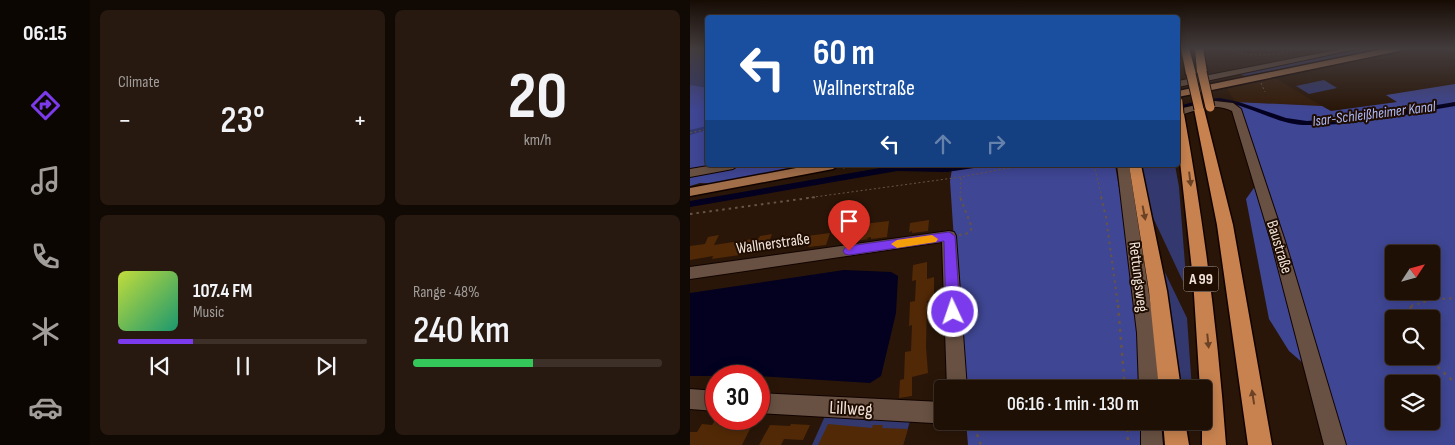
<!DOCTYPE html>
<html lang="en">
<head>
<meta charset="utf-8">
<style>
	body { margin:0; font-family:"Sofia Sans Condensed",sans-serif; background:#271910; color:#f1f3f6; height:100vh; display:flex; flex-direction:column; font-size:19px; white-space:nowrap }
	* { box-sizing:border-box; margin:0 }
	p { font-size:16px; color:#a19d9b }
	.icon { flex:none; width:28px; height:28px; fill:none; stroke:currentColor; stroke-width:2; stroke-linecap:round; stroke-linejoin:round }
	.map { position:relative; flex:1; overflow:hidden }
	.drawer { display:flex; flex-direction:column; gap:10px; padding:10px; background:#110903; width:600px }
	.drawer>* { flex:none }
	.top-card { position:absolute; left:15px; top:15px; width:475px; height:152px; border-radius:5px; box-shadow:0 2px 12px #0003,0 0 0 1px #3c3028; background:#1a4fa0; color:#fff; overflow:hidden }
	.needle { width:32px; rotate:54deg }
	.buttons { position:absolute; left:695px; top:245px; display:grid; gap:10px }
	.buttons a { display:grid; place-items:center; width:55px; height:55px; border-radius:5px; background:#1f1006; box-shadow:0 2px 12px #0003,0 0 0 1px #3c3028; font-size:25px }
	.speed { position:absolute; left:15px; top:365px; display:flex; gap:10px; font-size:25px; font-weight:700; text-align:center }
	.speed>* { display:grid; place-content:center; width:65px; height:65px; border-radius:50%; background:#1f1006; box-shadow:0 2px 12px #0003,0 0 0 1px #3c3028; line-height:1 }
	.speed .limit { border:8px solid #d22; background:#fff; color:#111 }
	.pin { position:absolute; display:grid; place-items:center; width:42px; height:42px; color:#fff; margin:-51px -21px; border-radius:50% 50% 50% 0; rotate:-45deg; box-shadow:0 0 5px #0007 }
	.pin .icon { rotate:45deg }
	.me { position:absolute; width:55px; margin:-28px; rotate:357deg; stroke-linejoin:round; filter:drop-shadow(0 0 4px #0008) }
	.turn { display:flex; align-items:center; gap:18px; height:105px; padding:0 25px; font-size:22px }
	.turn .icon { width:65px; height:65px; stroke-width:2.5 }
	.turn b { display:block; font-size:35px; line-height:42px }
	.lanes { display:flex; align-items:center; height:48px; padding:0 25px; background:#0003; justify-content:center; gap:25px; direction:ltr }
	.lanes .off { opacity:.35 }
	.big { font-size:38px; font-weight:600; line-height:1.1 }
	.drawer .widget { flex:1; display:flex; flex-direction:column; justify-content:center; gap:8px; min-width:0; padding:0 18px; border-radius:8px; background:#271910 }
	.drawer .dial { align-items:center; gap:0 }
	.dial b { font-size:65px; line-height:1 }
	.song { display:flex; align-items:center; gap:15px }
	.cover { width:60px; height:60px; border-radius:8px; background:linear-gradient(135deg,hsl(70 70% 55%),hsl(160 70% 35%)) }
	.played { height:5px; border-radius:2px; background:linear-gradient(90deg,#7c3aed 30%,#3c3028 30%) }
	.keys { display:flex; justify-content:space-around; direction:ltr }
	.heat { display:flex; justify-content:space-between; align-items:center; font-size:28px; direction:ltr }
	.charge { height:8px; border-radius:4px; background:linear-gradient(90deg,#34c759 48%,#3c3028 0) }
	.drawer .tiles { flex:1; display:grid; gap:10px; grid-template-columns:repeat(2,1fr) }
	.trip { position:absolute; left:244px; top:380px; width:278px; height:50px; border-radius:5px; background:#1f1006; box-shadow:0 2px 12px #0003,0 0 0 1px #3c3028; font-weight:600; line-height:50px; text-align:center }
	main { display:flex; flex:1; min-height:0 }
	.dock { display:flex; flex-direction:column; width:90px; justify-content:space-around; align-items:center; background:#0c0602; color:#a19d9b }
	.dock .icon { width:35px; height:35px }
	.dock .on { color:#7c3aed }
	.dock b { font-size:22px; color:#f1f3f6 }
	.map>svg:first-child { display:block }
	.built { fill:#341b08 }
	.green { fill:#33386e }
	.forest { fill:#3f4693; fill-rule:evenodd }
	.water { fill:#030020 }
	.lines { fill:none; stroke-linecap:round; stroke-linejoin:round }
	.canal { fill:#030020; fill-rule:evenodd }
	.building { fill:#522906 }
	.minor-casing { stroke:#110300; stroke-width:2 }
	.major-casing { stroke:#110300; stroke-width:3 }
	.highway-casing { stroke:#110300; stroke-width:3 }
	.path-far2 { stroke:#665447; stroke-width:1; stroke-dasharray:2 2.5; stroke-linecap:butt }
	.path-far1 { stroke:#665447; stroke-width:2; stroke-dasharray:2.5 4; stroke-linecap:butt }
	.path { stroke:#665447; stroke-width:2.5; stroke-dasharray:3 5; stroke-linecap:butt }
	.minor { fill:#685142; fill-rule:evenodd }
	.major { fill:#a16e4a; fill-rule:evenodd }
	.highway { fill:#c7824f; fill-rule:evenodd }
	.highway-bridge-casing { stroke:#110300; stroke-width:11; stroke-linecap:butt }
	.highway-bridge { stroke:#c7824f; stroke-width:9 }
	.oneway { fill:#6b4225 }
	.route { fill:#7c3aed; stroke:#51269a }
	.slow { fill:#f59e0b }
	.labels { text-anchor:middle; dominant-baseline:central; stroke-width:4; stroke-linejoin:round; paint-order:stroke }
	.far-water-label { font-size:15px; font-style:italic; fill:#aebafb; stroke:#1f0d02 }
	.shield { fill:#1f0d02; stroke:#b2a398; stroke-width:1 }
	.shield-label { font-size:15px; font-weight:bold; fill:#f1e3d9 }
	.street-label { font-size:16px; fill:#f1e3d9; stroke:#1f0d02 }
	.near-street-label { font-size:19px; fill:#f1e3d9; stroke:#1f0d02 }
</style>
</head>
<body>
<main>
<nav class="dock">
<b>06:15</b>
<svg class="icon on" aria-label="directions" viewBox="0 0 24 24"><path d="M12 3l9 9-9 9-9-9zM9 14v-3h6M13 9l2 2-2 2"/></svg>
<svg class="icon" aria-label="music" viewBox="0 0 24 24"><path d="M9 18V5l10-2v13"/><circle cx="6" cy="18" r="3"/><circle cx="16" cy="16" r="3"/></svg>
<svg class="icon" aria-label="phone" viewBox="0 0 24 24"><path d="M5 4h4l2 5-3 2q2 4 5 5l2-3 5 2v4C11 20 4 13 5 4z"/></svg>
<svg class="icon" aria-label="climate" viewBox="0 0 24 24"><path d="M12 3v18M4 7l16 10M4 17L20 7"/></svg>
<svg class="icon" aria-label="car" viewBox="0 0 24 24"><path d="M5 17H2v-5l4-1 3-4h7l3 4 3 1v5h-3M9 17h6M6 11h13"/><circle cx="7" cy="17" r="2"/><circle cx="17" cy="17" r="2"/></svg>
</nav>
<section class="drawer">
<div class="tiles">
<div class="widget"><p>Climate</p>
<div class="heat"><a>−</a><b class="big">23°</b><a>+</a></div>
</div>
<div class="widget dial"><b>20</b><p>km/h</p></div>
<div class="widget">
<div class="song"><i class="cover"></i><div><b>107.4 FM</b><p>Music</p></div></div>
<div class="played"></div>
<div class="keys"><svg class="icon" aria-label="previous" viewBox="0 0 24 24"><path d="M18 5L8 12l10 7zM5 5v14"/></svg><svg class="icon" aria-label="pause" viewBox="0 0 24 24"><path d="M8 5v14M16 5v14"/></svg><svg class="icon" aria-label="next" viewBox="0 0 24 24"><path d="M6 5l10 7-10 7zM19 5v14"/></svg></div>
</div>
<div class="widget"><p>Range · 48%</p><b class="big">240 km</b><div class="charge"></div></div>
</div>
</section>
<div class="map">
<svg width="765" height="445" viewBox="0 0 765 445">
	<rect width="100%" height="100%" fill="#291608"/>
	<!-- built -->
	<path class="built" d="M585,78L632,106L545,102L537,89Z"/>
	<!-- green -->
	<path class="green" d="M0,48H18L17,159L0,162Z
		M676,48H698L556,76L552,75V73Z
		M634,80L647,88L619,94L606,86Z
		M449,165H485L489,187L497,290L459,209Z
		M467,256L497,318L502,389H488Z
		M135,416L220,421L213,445H122Z"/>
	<!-- forest -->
	<path class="forest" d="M765,84V102L761,103L765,106V445H652L628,376L599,351L579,319L556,199L571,178L550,110L545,102L632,106L641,111L707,102L696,95ZM704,254H741V291H704ZM704,319H741V356H704ZM704,384H741V421H704Z
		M0,85L18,88L17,126L0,130Z
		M17,130L18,165H115L28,184L10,183L0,186V135Z
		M287,165H425L435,223L453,389H274L260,181L262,169Z
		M276,421H456L455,445H278Z"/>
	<!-- water -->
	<path class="water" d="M154,270L201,272L208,276L206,313L191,376L180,383L69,376H0V293Z"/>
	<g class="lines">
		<!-- canal -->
		<path class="canal" d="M530,98L549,102L596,118L617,121L673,117L765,102V106C716,114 667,126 617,125C586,125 560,104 529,102C514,102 501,108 488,110V106L512,100Z
			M207,165H288L284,168L257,172L207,171L0,207V201Z"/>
	</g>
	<!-- building -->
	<path class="building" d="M239,220L238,231L222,233V231L219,232L220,223Z
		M199,221L197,237L181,239V237L176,238L179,239L151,243L154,229L166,227L165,235L169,236L173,224Z
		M140,233L136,245L118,247L120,242L114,243L117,236Z
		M82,234L77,247L64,249L63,253L22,259L23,256L0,260V246L15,244L18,237L29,235L24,245L69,238L70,236Z
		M237,262V279L244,277V299L237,301L236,347L238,373L222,377V396L209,398L210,380L214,379L215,352L221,351L222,325L219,326L220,302L225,301L226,280L222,281L223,265Z
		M64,421L52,445H0V432H7L12,424L22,425L24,422Z
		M101,424L120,425L113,440L94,439L91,445H69L80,425L100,426Z
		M138,424L182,428L183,425H193L192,428L218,429L213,445H128Z"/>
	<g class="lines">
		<defs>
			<path id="minor" d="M657,48H671L488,87V81Z
				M525,101L543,103L551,109L595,241L656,445H634L581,241L542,111C524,101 505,112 488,115V109Z
				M24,165H49L43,169L0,177V169Z
				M427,165H439L465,333L469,389H449L447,333Z
				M259,231L264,232L266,236L277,389H257L252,242L0,279V267Z
				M0,389L26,391V411L0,409Z
				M69,393L252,402V421H254L243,423L69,413Z
				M451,421H471L473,445H451Z"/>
			<path id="major" d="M698,48H713L709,51L488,97V91Z
				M122,165H149L143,169L0,196V188Z"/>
			<path id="highway" d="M491,48H499L506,74L504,76H498L496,74Z
				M505,48H513L517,72L515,74H509L507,72Z
				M509,106L514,109L543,225L582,445H558L527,225L504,109Z
				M488,111L493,112L494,114C514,224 528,334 536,445H512V389H510L503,279L488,143Z
				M439,165H451L477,291L491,389H469L459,291Z
				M473,421H495L499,445H475Z"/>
		</defs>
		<!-- minor casing -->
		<use href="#minor" class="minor-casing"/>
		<!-- major casing -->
		<use href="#major" class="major-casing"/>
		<!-- highway casing -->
		<use href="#highway" class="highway-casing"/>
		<!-- path-far2 -->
		<path class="path-far2" d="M534,48C559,60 591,54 617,48
			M0,51L5,48
			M571,83L575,92
			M0,133L18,129
			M404,165L412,198
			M153,168L172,165
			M117,198L271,177L335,165
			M270,198L271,177"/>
		<!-- path-far1 -->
		<path class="path-far1" d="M411,197L416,217L428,306
			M0,214L126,197
			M269,235L279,233L282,228L270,197
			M721,306L741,300L765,298"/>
		<!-- path -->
		<path class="path" d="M428,305L435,389
			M708,319L713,313L724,305
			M736,356L765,383
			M279,421L283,424L291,445
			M437,421L438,445"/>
		<!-- minor -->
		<use href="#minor" class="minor"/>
		<!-- major -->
		<use href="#major" class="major"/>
		<!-- highway -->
		<use href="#highway" class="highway"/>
		<defs>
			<path id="highway-bridge" d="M512,72L520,107
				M501,74L509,109
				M488,102L489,114"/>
		</defs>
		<!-- highway-bridge casing -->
		<use href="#highway-bridge" class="highway-bridge-casing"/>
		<!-- highway-bridge -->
		<use href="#highway-bridge" class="highway-bridge"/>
	</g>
	<!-- one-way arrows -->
	<defs><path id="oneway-solid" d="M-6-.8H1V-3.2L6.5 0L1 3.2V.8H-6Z" transform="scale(1.25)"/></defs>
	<g class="oneway">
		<use href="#oneway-solid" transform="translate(500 179) rotate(83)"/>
		<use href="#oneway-solid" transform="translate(454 213) rotate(79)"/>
		<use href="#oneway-solid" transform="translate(518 341) rotate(84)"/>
		<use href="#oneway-solid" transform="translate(563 397) rotate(-99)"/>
	</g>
	<!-- sky -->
	<linearGradient id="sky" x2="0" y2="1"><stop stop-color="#170c04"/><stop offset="0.44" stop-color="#433c3d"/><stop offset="1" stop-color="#433c3d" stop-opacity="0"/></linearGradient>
	<rect width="765" height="110" fill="url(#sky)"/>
	<!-- route -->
	<path class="route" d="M259,232L265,236L270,312L268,317L263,318L258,317L256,312L254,241L159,255L155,254L153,251L155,248L159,246Z"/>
	<!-- slow -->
	<path class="slow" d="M242,235L248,239L246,242L207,248L201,244L207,240Z"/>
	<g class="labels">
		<!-- far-water labels -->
		<g class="far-water-label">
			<text transform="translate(684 114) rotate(-7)">Isar-Schleißheimer Kanal</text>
		</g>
		<!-- shield labels -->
		<rect class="shield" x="493.5" y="266.5" width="35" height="25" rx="4"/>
		<g class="shield-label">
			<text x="511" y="279">A 99</text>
		</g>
		<!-- street labels -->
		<g class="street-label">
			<text transform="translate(83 244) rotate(-8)">Wallnerstraße</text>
			<text transform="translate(589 247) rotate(73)">Baustraße</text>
			<text transform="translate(448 277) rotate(83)">Rettungsweg</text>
		</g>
		<!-- near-street labels -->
		<g class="near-street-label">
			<text transform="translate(161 409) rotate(3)">Lillweg</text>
		</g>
	</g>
</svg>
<div class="buttons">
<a><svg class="needle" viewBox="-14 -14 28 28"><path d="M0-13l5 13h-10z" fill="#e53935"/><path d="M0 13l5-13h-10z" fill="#a19d9b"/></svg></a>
<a><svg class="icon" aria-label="search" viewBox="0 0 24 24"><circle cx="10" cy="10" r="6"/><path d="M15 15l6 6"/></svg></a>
<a><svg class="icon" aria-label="layers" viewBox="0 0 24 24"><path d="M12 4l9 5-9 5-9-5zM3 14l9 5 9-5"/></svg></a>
</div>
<div class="speed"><div class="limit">30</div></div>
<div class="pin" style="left:159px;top:251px;background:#d93025"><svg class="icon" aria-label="arrive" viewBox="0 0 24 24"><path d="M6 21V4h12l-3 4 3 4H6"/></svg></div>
<svg class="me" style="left:263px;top:312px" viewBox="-20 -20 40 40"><circle r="17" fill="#7c3aed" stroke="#fff" stroke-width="3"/><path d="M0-11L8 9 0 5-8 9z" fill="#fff"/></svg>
<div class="trip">06:16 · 1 min · 130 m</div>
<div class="top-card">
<div class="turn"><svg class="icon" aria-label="left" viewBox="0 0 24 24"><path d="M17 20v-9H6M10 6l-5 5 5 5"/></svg><div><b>60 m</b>Wallnerstraße</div></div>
<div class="lanes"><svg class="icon" aria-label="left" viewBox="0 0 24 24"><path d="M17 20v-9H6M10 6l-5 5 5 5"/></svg><svg class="icon off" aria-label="ahead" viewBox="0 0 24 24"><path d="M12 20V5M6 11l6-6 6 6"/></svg><svg class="icon off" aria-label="right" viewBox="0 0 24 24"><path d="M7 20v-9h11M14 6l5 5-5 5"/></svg></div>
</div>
</div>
</main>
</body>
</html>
